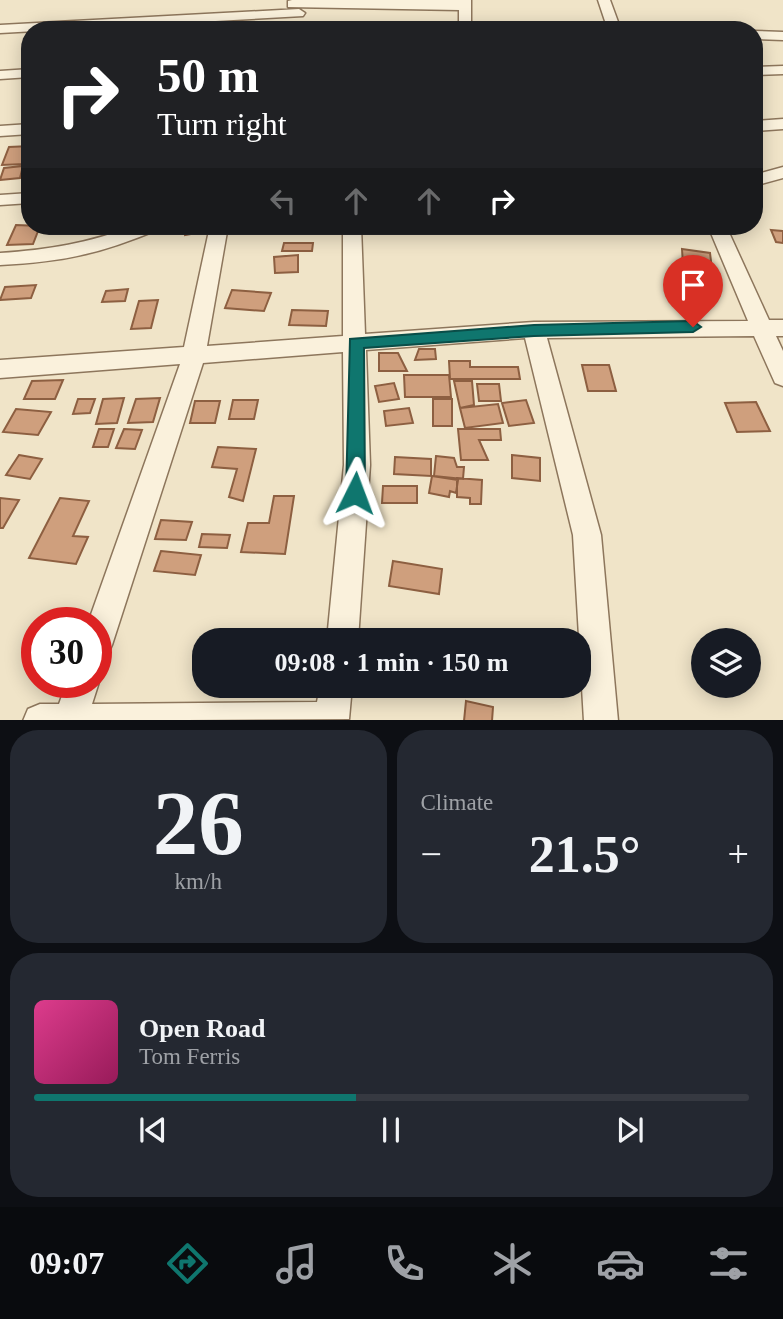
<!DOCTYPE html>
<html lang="en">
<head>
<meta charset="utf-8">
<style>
	body { margin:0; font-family:Georgia,serif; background:#242831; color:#f1f3f6; height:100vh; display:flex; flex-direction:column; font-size:26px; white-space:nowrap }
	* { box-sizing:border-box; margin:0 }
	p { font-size:23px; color:#9ea1a6 }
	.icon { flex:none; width:38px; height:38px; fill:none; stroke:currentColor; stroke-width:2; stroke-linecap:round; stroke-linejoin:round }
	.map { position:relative; height:720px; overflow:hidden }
	.side { display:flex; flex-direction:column; gap:10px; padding:10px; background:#0d0f14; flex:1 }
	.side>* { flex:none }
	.hud { position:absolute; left:21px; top:21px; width:742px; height:214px; border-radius:28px; box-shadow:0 4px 18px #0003; background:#202124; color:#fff; overflow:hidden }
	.controls { position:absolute; left:691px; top:628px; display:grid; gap:14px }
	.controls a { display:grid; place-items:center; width:70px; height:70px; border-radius:50%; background:#171b24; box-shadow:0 4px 18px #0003; font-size:35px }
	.speed { position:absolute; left:21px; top:607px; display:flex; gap:14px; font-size:35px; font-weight:700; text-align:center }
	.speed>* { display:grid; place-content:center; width:91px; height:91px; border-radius:50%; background:#171b24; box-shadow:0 4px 18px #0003; line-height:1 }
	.speed .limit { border:10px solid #d22; background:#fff; color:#111 }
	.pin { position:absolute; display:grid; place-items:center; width:60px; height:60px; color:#fff; margin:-72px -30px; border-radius:50% 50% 50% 0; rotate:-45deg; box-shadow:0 0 7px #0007 }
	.pin .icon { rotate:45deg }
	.me { position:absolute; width:77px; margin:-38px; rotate:3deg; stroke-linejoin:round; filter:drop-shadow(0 0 5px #0008) }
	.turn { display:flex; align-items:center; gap:24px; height:147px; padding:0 21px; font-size:32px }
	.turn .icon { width:91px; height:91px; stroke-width:2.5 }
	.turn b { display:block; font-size:49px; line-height:60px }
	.lanes { display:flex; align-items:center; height:66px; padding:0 21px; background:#0003; justify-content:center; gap:35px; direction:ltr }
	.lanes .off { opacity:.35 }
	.big { font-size:52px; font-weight:700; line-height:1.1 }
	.side .widget { flex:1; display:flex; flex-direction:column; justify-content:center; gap:10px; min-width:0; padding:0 24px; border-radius:28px; background:#242831 }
	.side .dial { align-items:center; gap:0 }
	.dial b { font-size:91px; line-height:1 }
	.song { display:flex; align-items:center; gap:21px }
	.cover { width:84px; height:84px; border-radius:10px; background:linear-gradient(135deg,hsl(330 70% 55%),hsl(330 70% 35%)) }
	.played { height:7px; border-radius:4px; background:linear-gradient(90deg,#0f766e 45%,#363941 45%) }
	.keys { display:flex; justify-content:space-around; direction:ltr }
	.heat { display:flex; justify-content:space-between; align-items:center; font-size:38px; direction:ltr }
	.side .tiles { flex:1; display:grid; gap:10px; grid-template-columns:1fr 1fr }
	.widget:last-child { grid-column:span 2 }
	.trip { position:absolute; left:192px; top:628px; width:399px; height:70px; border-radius:28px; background:#171b24; box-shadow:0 4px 18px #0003; font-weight:700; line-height:70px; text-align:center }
	.menu { display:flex; height:112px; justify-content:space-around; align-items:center; background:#090b0e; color:#9ea1a6 }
	.menu .icon { width:49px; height:49px }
	.menu .current { color:#0f766e }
	.menu b { font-size:32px; color:#f1f3f6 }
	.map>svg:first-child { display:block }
	.building { fill:#cf9f7d; stroke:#8d5f41; stroke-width:2 }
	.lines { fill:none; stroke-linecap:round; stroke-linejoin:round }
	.minor-casing { stroke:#8d765c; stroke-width:3 }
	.minor { fill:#faf1dc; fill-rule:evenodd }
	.route { fill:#0f766e; stroke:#0a4d48; stroke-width:2 }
</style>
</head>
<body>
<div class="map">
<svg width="783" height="721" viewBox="0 0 783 721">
	<rect width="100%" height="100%" fill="#f0e4c8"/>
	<!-- building -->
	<path class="building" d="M30,146L24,164L2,165L9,147Z
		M23,166L20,178L0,180L4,168Z
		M16,225L40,226L33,244L7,245Z
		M200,226L202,232L185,235L183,227Z
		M771,230L783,231V243L776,242Z
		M284,243H313L312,251H282Z
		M682,249L710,253L712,269L683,265Z
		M298,255V272L275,273L274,257Z
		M36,285L31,298L0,300L5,287Z
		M128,289L125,301L102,302L106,291Z
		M232,290L271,293L264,311L225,308Z
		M158,300L151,328L131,329L139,301Z
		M292,310L328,311L326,326L289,325Z
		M419,349H435L436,359L415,360Z
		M379,353H398L407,371H379Z
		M449,361H470V367H518L520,379H450Z
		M582,365H609L616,391H588Z
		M404,375H449L451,397H405Z
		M63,380L55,399H24L32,381Z
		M454,381H472L474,405L460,408Z
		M394,383L399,399L379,402L375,386Z
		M477,384H499L501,401H479Z
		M124,398L117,423L96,424L103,399Z
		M160,398L153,422L128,423L136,399Z
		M78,399H95L90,413L73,414Z
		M433,399H452V426H433Z
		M233,400H258L254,419H229Z
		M526,400L534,423L509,426L502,403Z
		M195,401H220L215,423H190Z
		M756,402L770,431L737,432L725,403Z
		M498,404L503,423L465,428L460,408Z
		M409,408L413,423L386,426L384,411Z
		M16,409L51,412L38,435L3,432Z
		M99,429H114L108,447H93Z
		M124,429L142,430L135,449L116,448Z
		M458,429H500L501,440H479L488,460H461Z
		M218,447L256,449L243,501L229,497L237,469L212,467Z
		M19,455L42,459L30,479L6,475Z
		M512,455L540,458V481L512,478Z
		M436,456L454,458L457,467H464L463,479L434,476Z
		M395,457L431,459V476L394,474Z
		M432,476L458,480L456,493L450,491L449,497L429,493Z
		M457,478L482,480L481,504H470V498L457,497Z
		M383,486H417V503H382Z
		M274,496H294L285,554L241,552L248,523H269Z
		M0,498L19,500L3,528H0Z
		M60,498L89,501L73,536L88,537L76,564L29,558Z
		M161,520L192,522L186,540L155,539Z
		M202,534L230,535L227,548L199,547Z
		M161,551L201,555L195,575L154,571Z
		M393,561L442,569L439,594L389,586Z
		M466,701L493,707L492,721H464Z"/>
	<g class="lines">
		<defs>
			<path id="minor" d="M292,0H471V30H459V10L288,7V1Z
				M598,0H610L621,30H608Z
				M299,9L305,13L303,16L0,33V25Z
				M754,31L783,32V40L754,39Z
				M783,66V74L754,75V67Z
				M30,69V77L0,79V71Z
				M783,119V129L754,131V121Z
				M30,124V134L0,136V126Z
				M783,167V178L754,186V175Z
				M30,193V203L0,205V195Z
				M134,226H159L157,230C99,254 62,262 0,265V253C48,250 89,243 134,226Z
				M210,226H228L207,346L343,336V226H361L365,334L534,322L748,321L708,226H726L769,320H783V336H776L783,351V386L775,383L754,336L547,338L601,535L618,721H584L573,535L525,338L366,350L370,465L358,640H327L344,465L343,352L203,363L112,645L107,656L96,661V623H88L180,364L0,378V360L184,347Z
				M96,675L99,682L92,704L317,702L320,686H352L349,719L23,721L28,709L40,704H59L67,682H96Z"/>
		</defs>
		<!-- minor casing -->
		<use href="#minor" class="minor-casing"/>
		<!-- minor -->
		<use href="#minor" class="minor"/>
	</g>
	<!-- route -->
	<path class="route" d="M693,321L701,327L693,332L534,336L364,348L365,493L362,499H349L346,493L350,339L534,325Z"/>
</svg>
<div class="controls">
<a><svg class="icon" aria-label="layers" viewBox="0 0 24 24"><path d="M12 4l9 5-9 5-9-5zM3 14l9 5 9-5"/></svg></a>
</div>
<div class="speed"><div class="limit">30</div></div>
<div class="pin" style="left:693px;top:327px;background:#d93025"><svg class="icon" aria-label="arrive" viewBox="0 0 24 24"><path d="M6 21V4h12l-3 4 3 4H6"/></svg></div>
<svg class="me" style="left:355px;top:493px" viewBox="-20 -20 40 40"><path d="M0-17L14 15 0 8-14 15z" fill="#0f766e" stroke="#fff" stroke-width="4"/></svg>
<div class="trip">09:08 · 1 min · 150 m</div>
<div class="hud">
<div class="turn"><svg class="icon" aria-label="right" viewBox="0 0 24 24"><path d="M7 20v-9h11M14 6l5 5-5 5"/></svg><div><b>50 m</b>Turn right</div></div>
<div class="lanes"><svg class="icon off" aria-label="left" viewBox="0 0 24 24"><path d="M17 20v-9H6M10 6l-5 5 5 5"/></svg><svg class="icon off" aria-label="ahead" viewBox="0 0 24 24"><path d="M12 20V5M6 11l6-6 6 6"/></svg><svg class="icon off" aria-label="ahead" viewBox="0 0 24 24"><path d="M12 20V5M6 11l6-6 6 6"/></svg><svg class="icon" aria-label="right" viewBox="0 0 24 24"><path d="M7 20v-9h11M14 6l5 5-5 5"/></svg></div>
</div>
</div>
<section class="side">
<div class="tiles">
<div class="widget dial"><b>26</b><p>km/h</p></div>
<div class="widget"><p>Climate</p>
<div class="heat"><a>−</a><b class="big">21.5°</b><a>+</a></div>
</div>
<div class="widget">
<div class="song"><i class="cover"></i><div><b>Open Road</b><p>Tom Ferris</p></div></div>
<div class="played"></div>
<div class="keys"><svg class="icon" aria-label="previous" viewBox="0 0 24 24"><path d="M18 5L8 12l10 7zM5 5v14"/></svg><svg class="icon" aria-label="pause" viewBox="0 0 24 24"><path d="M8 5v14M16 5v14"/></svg><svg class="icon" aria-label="next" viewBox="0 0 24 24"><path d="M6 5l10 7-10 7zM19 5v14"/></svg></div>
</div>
</div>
</section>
<nav class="menu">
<b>09:07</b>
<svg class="icon current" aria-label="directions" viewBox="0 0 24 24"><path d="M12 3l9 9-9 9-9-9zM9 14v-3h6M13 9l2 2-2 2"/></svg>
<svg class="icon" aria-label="music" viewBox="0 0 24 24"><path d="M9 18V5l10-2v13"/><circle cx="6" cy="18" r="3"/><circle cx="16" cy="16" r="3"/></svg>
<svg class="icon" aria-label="phone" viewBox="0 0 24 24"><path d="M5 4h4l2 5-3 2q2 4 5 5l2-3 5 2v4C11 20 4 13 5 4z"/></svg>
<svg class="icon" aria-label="climate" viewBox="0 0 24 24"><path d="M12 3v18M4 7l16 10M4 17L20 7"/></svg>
<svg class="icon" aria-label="car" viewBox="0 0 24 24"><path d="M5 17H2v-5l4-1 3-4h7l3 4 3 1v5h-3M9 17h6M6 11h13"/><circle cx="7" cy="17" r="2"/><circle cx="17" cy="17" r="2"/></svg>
<svg class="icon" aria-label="filters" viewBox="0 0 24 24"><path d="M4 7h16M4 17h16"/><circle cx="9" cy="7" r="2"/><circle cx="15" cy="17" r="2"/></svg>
</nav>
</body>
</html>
